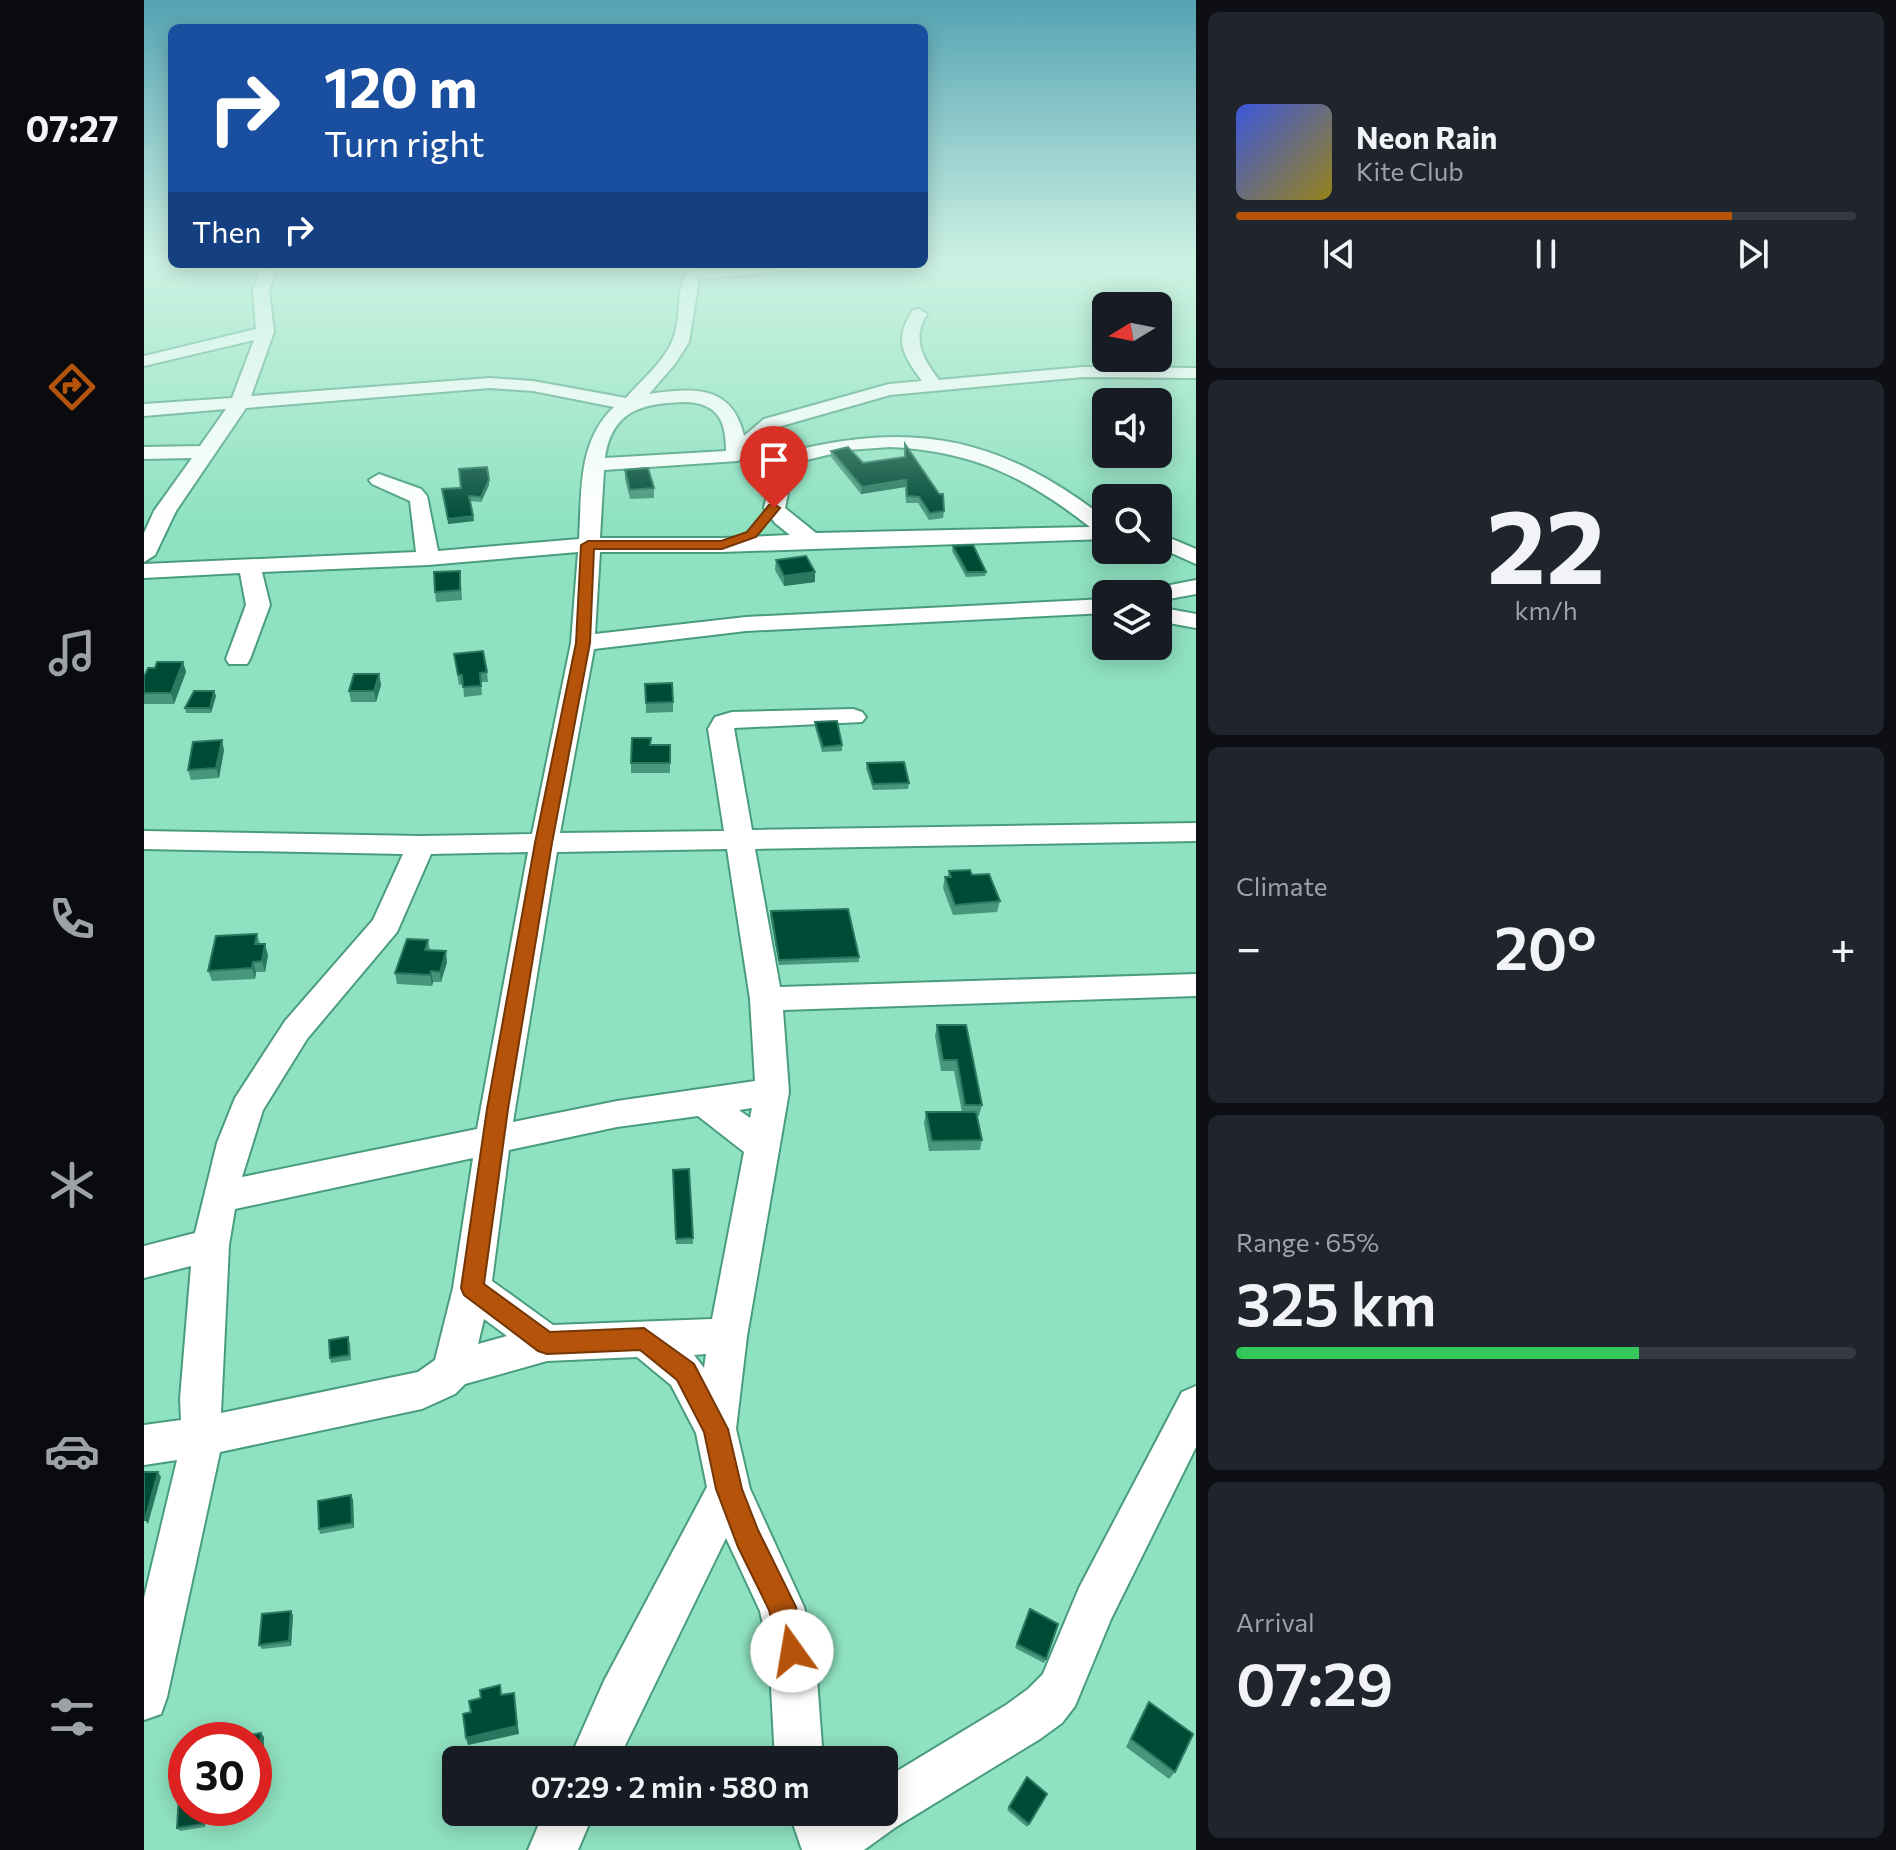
<!DOCTYPE html>
<html lang="en">
<head>
<meta charset="utf-8">
<style>
	body { margin:0; font-family:Commissioner,sans-serif; background:#20242c; color:#f1f3f6; height:100vh; display:flex; flex-direction:column; font-size:30px; white-space:nowrap }
	* { box-sizing:border-box; margin:0 }
	p { font-size:26px; color:#9ea1a6 }
	.icon { flex:none; width:44px; height:44px; fill:none; stroke:currentColor; stroke-width:2; stroke-linecap:round; stroke-linejoin:round }
	.map { position:relative; flex:1; overflow:hidden }
	.details { display:flex; flex-direction:column; gap:12px; padding:12px; background:#0d0f14; width:700px }
	.details>* { flex:none }
	.top-card { position:absolute; left:24px; top:24px; width:760px; height:244px; border-radius:12px; box-shadow:0 4px 20px #0003; background:#1a4fa0; color:#fff; overflow:hidden }
	.needle { width:52px; rotate:260deg }
	.fabs { position:absolute; left:948px; top:292px; display:grid; gap:16px }
	.fabs a { display:grid; place-items:center; width:80px; height:80px; border-radius:12px; background:#171b24; box-shadow:0 4px 20px #0003; font-size:40px }
	.speed { position:absolute; left:24px; top:1722px; display:flex; gap:16px; font-size:40px; font-weight:700; text-align:center }
	.speed>* { display:grid; place-content:center; width:104px; height:104px; border-radius:50%; background:#171b24; box-shadow:0 4px 20px #0003; line-height:1 }
	.speed .limit { border:12px solid #d22; background:#fff; color:#111 }
	.pin { position:absolute; display:grid; place-items:center; width:68px; height:68px; color:#fff; margin:-82px -34px; border-radius:50% 50% 50% 0; rotate:-45deg; box-shadow:0 0 8px #0007 }
	.pin .icon { rotate:45deg }
	.me { position:absolute; width:88px; margin:-44px; rotate:347deg; stroke-linejoin:round; filter:drop-shadow(0 0 6px #0008) }
	.turn { display:flex; align-items:center; gap:28px; height:168px; padding:0 24px; font-size:36px }
	.turn .icon { width:104px; height:104px; stroke-width:2.5 }
	.turn b { display:block; font-size:56px; line-height:68px }
	.then { display:flex; align-items:center; height:76px; padding:0 24px; background:#0003; gap:16px; font-size:30px }
	.big { font-size:60px; font-weight:600; line-height:1.1 }
	.details .tile { flex:1; display:flex; flex-direction:column; justify-content:center; gap:12px; min-width:0; padding:0 28px; border-radius:12px; background:#20242c }
	.details .dial { align-items:center; gap:0 }
	.dial b { font-size:104px; line-height:1 }
	.song { display:flex; align-items:center; gap:24px }
	.cover { width:96px; height:96px; border-radius:12px; background:linear-gradient(135deg,hsl(230 70% 55%),hsl(50 70% 35%)) }
	.played { height:8px; border-radius:4px; background:linear-gradient(90deg,#b45309 80%,#363941 80%) }
	.keys { display:flex; justify-content:space-around; direction:ltr }
	.heat { display:flex; justify-content:space-between; align-items:center; font-size:44px; direction:ltr }
	.charge { height:12px; border-radius:6px; background:linear-gradient(90deg,#34c759 65%,#363941 0) }
	.trip { position:absolute; left:298px; top:1746px; width:456px; height:80px; border-radius:12px; background:#171b24; box-shadow:0 4px 20px #0003; font-weight:600; line-height:80px; text-align:center }
	main { display:flex; flex:1; min-height:0 }
	.tab-bar { display:flex; flex-direction:column; width:144px; justify-content:space-around; align-items:center; background:#090b0e; color:#9ea1a6 }
	.tab-bar .icon { width:56px; height:56px }
	.tab-bar .selected { color:#b45309 }
	.tab-bar b { font-size:36px; color:#f1f3f6 }
	.map>svg:first-child { display:block }
	.lines { fill:none; stroke-linecap:round; stroke-linejoin:round }
	.minor-casing { stroke:#499c7e; stroke-width:4 }
	.minor { fill:#fff; fill-rule:evenodd }
	.wall { fill:#48967c }
	.shaded-wall { fill:#2b7860 }
	.building { fill:#004b36; stroke:#2b7860; stroke-width:2 }
	.route { fill:#b45309; stroke:#753606; stroke-width:2 }
</style>
</head>
<body>
<main>
<nav class="tab-bar">
<b>07:27</b>
<svg class="icon selected" aria-label="directions" viewBox="0 0 24 24"><path d="M12 3l9 9-9 9-9-9zM9 14v-3h6M13 9l2 2-2 2"/></svg>
<svg class="icon" aria-label="music" viewBox="0 0 24 24"><path d="M9 18V5l10-2v13"/><circle cx="6" cy="18" r="3"/><circle cx="16" cy="16" r="3"/></svg>
<svg class="icon" aria-label="phone" viewBox="0 0 24 24"><path d="M5 4h4l2 5-3 2q2 4 5 5l2-3 5 2v4C11 20 4 13 5 4z"/></svg>
<svg class="icon" aria-label="climate" viewBox="0 0 24 24"><path d="M12 3v18M4 7l16 10M4 17L20 7"/></svg>
<svg class="icon" aria-label="car" viewBox="0 0 24 24"><path d="M5 17H2v-5l4-1 3-4h7l3 4 3 1v5h-3M9 17h6M6 11h13"/><circle cx="7" cy="17" r="2"/><circle cx="17" cy="17" r="2"/></svg>
<svg class="icon" aria-label="filters" viewBox="0 0 24 24"><path d="M4 7h16M4 17h16"/><circle cx="9" cy="7" r="2"/><circle cx="15" cy="17" r="2"/></svg>
</nav>
<div class="map">
<svg width="1052" height="1850" viewBox="0 0 1052 1850">
	<rect width="100%" height="100%" fill="#8fe2c1"/>
	<g class="lines">
		<defs>
			<path id="minor" d="M119,264H135L125,290L130,332L107,396L346,378L389,381L482,398C499,378 524,359 531,333C537,312 532,291 543,272L618,264H677L669,269L555,279L545,342L531,364L505,394C549,388 588,384 600,436L620,419L745,384L778,381C759,355 749,340 769,310L775,309L783,314C767,339 779,359 795,380L939,367L1052,368V378L939,377L746,395L634,427L594,461L460,470L456,538H578L646,535L631,523L620,508L631,461L616,448L619,444H633L644,452C773,420 857,438 962,519V539L578,552H456L451,634L602,617L962,599V613L602,631L450,649L416,833L580,831L564,729L571,717L588,712L709,709L718,712L722,717L718,722L590,728L608,830L1052,823V841L611,849L636,987L1052,974V996L639,1010L645,1092L603,1336L592,1429L606,1489L660,1607L671,1651L679,1760H631L625,1651L616,1611L582,1538L474,1760H425L460,1681L563,1487L552,1433L527,1385L493,1357L403,1361L321,1384L311,1394L278,1409L76,1452L23,1697L17,1714L0,1720V1598L33,1460L0,1465V1425L37,1420L36,1399L47,1266L0,1278V1246L51,1233L73,1143L91,1098L141,1021L229,920L259,854L0,849V831L277,836L388,834L427,643L434,552L284,565L118,572L126,605L106,659L103,664H85L82,659L102,605L96,573L0,578V564L272,552L266,501L228,484L225,480L235,474L277,489L283,496L294,551L435,539C438,492 433,442 470,407L389,391L346,388L102,408L32,511L11,555L0,562V533L10,511L48,458L0,459V447L56,446L82,409L0,416V404L88,398L110,340L0,366V356L112,329L109,290ZM543,402C575,404 582,422 582,451L461,458C468,409 500,403 543,402ZM746,447C829,451 882,477 946,527L672,533L641,508L650,463L704,450ZM583,849L606,999L611,1081L473,1101L369,1122L413,852ZM384,852L333,1129L98,1177L119,1110L163,1039L253,932L287,854ZM608,1108L606,1118L595,1110ZM554,1116L600,1152L568,1319L409,1325L348,1281L365,1150L473,1127ZM329,1158L309,1288L291,1360L274,1372L77,1413L85,1245L91,1209ZM340,1319L363,1336L334,1344ZM562,1354L560,1368L550,1355Z
				M1014,533L1052,549V564L1014,547Z
				M1052,580V594L1014,601V594H1003L1006,589Z
				M1014,607L1052,614V628L1014,621Z
				M1052,1386V1447L967,1619L931,1706L918,1723L896,1739L752,1827L720,1850H658L645,1812H740V1779L862,1705L884,1689L899,1674L935,1588L1038,1392Z
				M400,1812H450L434,1850H384Z"/>
		</defs>
		<!-- minor casing -->
		<use href="#minor" class="minor-casing"/>
		<!-- minor -->
		<use href="#minor" class="minor"/>
	</g>
	<!-- wall -->
	<path class="wall" d="M761,444L800,511L799,518L785,520L774,503H762L761,487L717,494L687,457V451L719,463L760,457Z
		M481,470L510,488V498L486,499L481,479Z
		M345,485L337,502L326,501L330,521L304,524L298,489Z
		M809,546L842,572L841,576L822,577L808,551Z
		M632,560L671,582L640,586L631,570Z
		M317,581L318,600L292,602L291,592Z
		M310,654L343,672L344,682H337L338,695L320,697L319,684L315,685Z
		M39,662L42,672L30,704H0V677L11,668Z
		M235,674L237,685L232,702H207L205,691Z
		M501,684L529,702V712L502,713Z
		M70,691L72,696L67,713H42L41,708Z
		M671,722L698,745V751L678,752L671,727Z
		M526,745V773H487V763Z
		M80,750L75,778L47,780L44,770Z
		M723,763L765,783L764,789L729,790L722,768Z
		M805,871L828,875L856,901L853,912L809,915L799,888L801,877H804Z
		M627,911L715,957V962L635,965L626,916Z
		M113,934L116,944L124,955L121,972H112L111,979L68,981L64,971Z
		M284,940L286,950L303,962L297,982H289L288,986L253,984L251,973Z
		M793,1025L838,1105L835,1116H833L838,1140L836,1150L785,1151L780,1123L782,1112H818L810,1071H797L791,1036Z
		M545,1169L549,1244H532L529,1170Z
		M206,1342L207,1360L187,1363L186,1358Z
		M207,1495L209,1500L210,1528L176,1534L175,1529Z
		M886,1609L902,1659L900,1663L871,1648Z
		M149,1615L147,1646L118,1649L115,1645Z
		M1005,1702L1031,1772L1025,1779L982,1747L1000,1710Z
		M120,1737L119,1759L110,1760V1740Z
		M883,1777L903,1794L883,1827L863,1810Z
		M42,1808H62L61,1827L36,1831L33,1828Z"/>
	<!-- shaded-wall -->
	<path class="shaded-wall" d="M345,480V485L337,502V497Z
		M762,480L761,487L717,494L718,487Z
		M329,516L330,521L304,524V519Z
		M671,572V582L640,586V576Z
		M39,662L42,672L30,704L27,693Z
		M235,674L237,685L232,702L230,691Z
		M70,691L72,696L67,713L66,708Z
		M78,740L80,750L75,778L72,768Z
		M121,944L124,955L121,972L118,961Z
		M302,951L303,962L297,982L296,972Z
		M109,962L112,972L111,979L108,968Z
		M287,971L289,982L288,986L286,975Z
		M14,1472L17,1477L4,1524L1,1520Z
		M207,1495L209,1500L210,1528L208,1523Z
		M147,1611L149,1615L147,1646L145,1641Z
		M370,1693L375,1734L324,1745L322,1738Z
		M117,1733L120,1737L119,1759L116,1755Z
		M59,1808H62L61,1827L58,1824Z"/>
	<!-- building -->
	<path class="building" d="M761,444L795,494H799L800,511L786,513L775,497L763,496L762,480L718,487L687,451L704,447L719,463L761,457Z
		M343,467L345,480L337,497L325,496L329,516L304,519L298,489L317,488L315,469Z
		M504,468L510,488L486,490L481,470Z
		M829,545L842,572H823L809,546Z
		M662,556L671,572L640,576L632,560Z
		M316,571V590L291,592L290,572Z
		M339,651L343,672L336,673L337,686L319,687L318,675H314L310,654Z
		M13,662H39L27,693H0V677L4,668H11Z
		M210,674H235L230,691H205Z
		M528,683L529,702L502,703L501,684Z
		M50,691H70L66,708H41Z
		M693,721L698,745L679,747L671,722Z
		M488,738H507L506,745H526V763H487Z
		M78,740L72,768L44,770L49,742Z
		M760,762L765,783L729,784L723,763Z
		M826,870L828,875L845,874L856,901L811,905L801,877H807L805,871Z
		M704,909L715,957L635,960L627,911Z
		M113,934L111,944H121L118,961L109,962L108,968L64,971L72,936Z
		M263,939L284,940L281,950L302,951L296,972L287,971L286,975L251,973Z
		M793,1025H822L838,1105H821L813,1060H799Z
		M782,1112H832L838,1140L788,1141Z
		M545,1169L549,1238L532,1239L529,1170Z
		M204,1337L205,1355L186,1358L185,1340Z
		M0,1472H14L1,1520H0Z
		M207,1495L208,1523L175,1529L174,1501Z
		M886,1609L914,1624L902,1659L873,1644Z
		M147,1611L145,1641L115,1645L118,1614Z
		M356,1685L357,1695L370,1693L373,1726L322,1738L319,1714L327,1712L325,1701L337,1698L336,1690Z
		M1005,1702L1049,1734L1031,1772L987,1739Z
		M117,1733L116,1755L110,1756V1740H76Z
		M42,1777V1808H59L58,1824L33,1828L36,1778Z
		M883,1777L903,1794L885,1824L865,1807Z"/>
	<!-- sky -->
	<linearGradient id="sky" x2="0" y2="1"><stop stop-color="#55a3b4"/><stop offset="0.5" stop-color="#cdf2e3"/><stop offset="1" stop-color="#cdf2e3" stop-opacity="0"/></linearGradient>
	<rect width="1052" height="522" fill="url(#sky)"/>
	<!-- route -->
	<path class="route" d="M630,504L636,508L612,537L578,549H450L446,643L408,843L364,1109L340,1284L406,1332L500,1328L550,1364L584,1429L598,1489L614,1530L652,1607L662,1651L658,1661L648,1665L638,1661L625,1610L594,1547L572,1489L560,1432L533,1380L496,1350L403,1354L394,1351L320,1295L317,1288L343,1109L391,843L432,643L437,545L444,541H577L603,532L625,505Z"/>
</svg>
<div class="fabs">
<a><svg class="needle" viewBox="-14 -14 28 28"><path d="M0-13l5 13h-10z" fill="#e53935"/><path d="M0 13l5-13h-10z" fill="#9ea1a6"/></svg></a>
<a><svg class="icon" aria-label="sound" viewBox="0 0 24 24"><path d="M4 9h4l5-4v14l-5-4H4zM17 9q2 3 0 6"/></svg></a>
<a><svg class="icon" aria-label="search" viewBox="0 0 24 24"><circle cx="10" cy="10" r="6"/><path d="M15 15l6 6"/></svg></a>
<a><svg class="icon" aria-label="layers" viewBox="0 0 24 24"><path d="M12 4l9 5-9 5-9-5zM3 14l9 5 9-5"/></svg></a>
</div>
<div class="speed"><div class="limit">30</div></div>
<div class="pin" style="left:630px;top:508px;background:#d93025"><svg class="icon" aria-label="arrive" viewBox="0 0 24 24"><path d="M6 21V4h12l-3 4 3 4H6"/></svg></div>
<svg class="me" style="left:648px;top:1651px" viewBox="-20 -20 40 40"><circle r="19" fill="#fff"/><path d="M0-13L10 11 0 6-10 11z" fill="#b45309"/></svg>
<div class="trip">07:29 · 2 min · 580 m</div>
<div class="top-card">
<div class="turn"><svg class="icon" aria-label="right" viewBox="0 0 24 24"><path d="M7 20v-9h11M14 6l5 5-5 5"/></svg><div><b>120 m</b>Turn right</div></div>
<div class="then">Then<svg class="icon" aria-label="right" viewBox="0 0 24 24"><path d="M7 20v-9h11M14 6l5 5-5 5"/></svg></div>
</div>
</div>
<section class="details">
<div class="tile">
<div class="song"><i class="cover"></i><div><b>Neon Rain</b><p>Kite Club</p></div></div>
<div class="played"></div>
<div class="keys"><svg class="icon" aria-label="previous" viewBox="0 0 24 24"><path d="M18 5L8 12l10 7zM5 5v14"/></svg><svg class="icon" aria-label="pause" viewBox="0 0 24 24"><path d="M8 5v14M16 5v14"/></svg><svg class="icon" aria-label="next" viewBox="0 0 24 24"><path d="M6 5l10 7-10 7zM19 5v14"/></svg></div>
</div>
<div class="tile dial"><b>22</b><p>km/h</p></div>
<div class="tile"><p>Climate</p>
<div class="heat"><a>−</a><b class="big">20°</b><a>+</a></div>
</div>
<div class="tile"><p>Range · 65%</p><b class="big">325 km</b><div class="charge"></div></div>
<div class="tile"><p>Arrival</p><b class="big">07:29</b></div>
</section>
</main>
</body>
</html>
